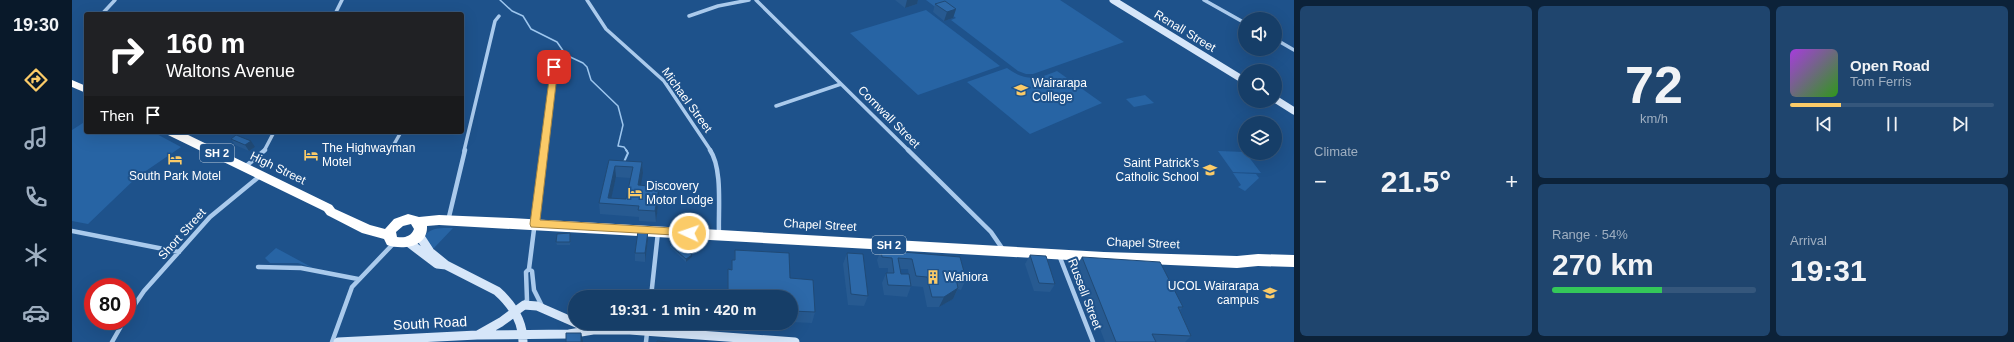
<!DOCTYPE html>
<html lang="en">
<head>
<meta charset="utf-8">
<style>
	body { margin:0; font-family:Helvetica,sans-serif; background:#1f456e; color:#f1f3f6; height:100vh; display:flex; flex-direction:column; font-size:15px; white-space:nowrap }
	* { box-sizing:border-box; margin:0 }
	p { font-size:13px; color:#9eaec0 }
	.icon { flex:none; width:22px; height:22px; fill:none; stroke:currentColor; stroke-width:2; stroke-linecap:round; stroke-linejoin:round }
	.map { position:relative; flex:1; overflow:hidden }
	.drawer { display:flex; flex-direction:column; gap:6px; padding:6px; background:#0c2239; width:720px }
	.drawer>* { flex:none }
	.guide { position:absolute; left:12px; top:12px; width:380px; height:122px; border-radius:4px; box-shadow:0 4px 16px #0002,0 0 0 1px #35577c; background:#202124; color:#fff; overflow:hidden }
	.fabs { position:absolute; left:1166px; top:12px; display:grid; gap:8px }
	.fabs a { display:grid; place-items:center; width:44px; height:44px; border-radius:50%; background:#163e68; box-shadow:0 4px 16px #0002,0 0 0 1px #35577c; font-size:20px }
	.speed { position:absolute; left:12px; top:278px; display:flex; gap:8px; font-size:20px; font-weight:700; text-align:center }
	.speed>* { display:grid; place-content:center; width:52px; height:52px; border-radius:50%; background:#163e68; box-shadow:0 4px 16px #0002,0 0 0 1px #35577c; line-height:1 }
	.speed .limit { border:6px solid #d22; background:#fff; color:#111 }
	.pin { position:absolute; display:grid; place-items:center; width:34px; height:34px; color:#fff; margin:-17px; border-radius:8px; box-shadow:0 2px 6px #0006 }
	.me { position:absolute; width:44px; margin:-22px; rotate:273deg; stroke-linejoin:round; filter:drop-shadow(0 0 3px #0008) }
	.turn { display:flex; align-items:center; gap:14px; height:84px; padding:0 16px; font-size:18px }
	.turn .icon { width:52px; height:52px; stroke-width:2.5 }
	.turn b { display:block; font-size:28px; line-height:34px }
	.then { display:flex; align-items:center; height:38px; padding:0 16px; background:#0003; gap:8px; font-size:15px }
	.big { font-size:30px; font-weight:700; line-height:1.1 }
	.drawer .card { flex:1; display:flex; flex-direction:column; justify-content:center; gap:6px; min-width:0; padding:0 14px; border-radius:6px; background:#1f456e }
	.drawer .dial { align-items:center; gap:0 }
	.dial b { font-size:52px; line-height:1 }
	.song { display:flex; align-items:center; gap:12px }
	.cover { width:48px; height:48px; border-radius:6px; background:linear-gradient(135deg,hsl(280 70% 55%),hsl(110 70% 35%)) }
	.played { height:4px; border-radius:2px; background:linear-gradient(90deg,#fbcb68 25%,#35577c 25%) }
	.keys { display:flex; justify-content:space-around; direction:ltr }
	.heat { display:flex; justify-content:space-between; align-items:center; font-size:22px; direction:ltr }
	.charge { height:6px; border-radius:3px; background:linear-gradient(90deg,#34c759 54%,#35577c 0) }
	.drawer .tiles { flex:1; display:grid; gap:6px; grid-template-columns:repeat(3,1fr) }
	.card:first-child { grid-row:span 2 }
	.trip { position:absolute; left:496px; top:290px; width:230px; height:40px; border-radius:20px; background:#163e68; box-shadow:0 4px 16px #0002,0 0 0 1px #35577c; font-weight:700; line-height:40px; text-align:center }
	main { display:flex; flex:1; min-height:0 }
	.tabs { display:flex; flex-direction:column; width:72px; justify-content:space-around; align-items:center; background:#09192a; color:#9eaec0 }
	.tabs .icon { width:28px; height:28px }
	.tabs .selected { color:#fbcb68 }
	.tabs b { font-size:18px; color:#f1f3f6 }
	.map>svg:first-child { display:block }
	.green { fill:#2764a4 }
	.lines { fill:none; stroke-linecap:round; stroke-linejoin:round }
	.stream-far1 { stroke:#9dc6ee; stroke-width:1.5 }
	.stream { stroke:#9dc6ee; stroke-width:2 }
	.street-far1 { stroke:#aacaec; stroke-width:3.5 }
	.street { stroke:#aacaec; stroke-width:4.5 }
	.secondary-far1 { stroke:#d6e6f9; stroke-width:7 }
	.secondary { stroke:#d6e6f9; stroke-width:9 }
	.highway { fill:#fff; fill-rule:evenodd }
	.wall { fill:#275a91; fill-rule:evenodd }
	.shaded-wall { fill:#204a76 }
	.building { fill:#2d69a9; stroke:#204a76; fill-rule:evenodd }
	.route { fill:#fbcb68; stroke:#a38444 }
	.labels { text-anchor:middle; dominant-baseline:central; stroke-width:4; stroke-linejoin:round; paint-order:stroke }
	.shield { fill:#1e528b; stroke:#bccbdc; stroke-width:1 }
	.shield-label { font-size:11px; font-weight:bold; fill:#fff }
	.street-label { font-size:12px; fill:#fff; stroke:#1e528b }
	.poi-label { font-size:12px; fill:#fff; stroke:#1e528b; text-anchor:start }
	.near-street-label { font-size:14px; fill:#fff; stroke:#1e528b }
</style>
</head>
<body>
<main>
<nav class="tabs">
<b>19:30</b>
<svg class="icon selected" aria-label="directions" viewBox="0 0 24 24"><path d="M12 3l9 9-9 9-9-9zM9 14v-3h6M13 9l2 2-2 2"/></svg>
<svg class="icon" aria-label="music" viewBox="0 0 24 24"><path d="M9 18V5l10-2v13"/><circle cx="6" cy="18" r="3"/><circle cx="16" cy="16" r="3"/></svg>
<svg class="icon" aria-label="phone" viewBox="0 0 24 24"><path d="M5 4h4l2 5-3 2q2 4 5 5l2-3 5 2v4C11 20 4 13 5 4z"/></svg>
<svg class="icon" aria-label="climate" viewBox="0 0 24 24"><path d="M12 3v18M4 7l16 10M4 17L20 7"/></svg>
<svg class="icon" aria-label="car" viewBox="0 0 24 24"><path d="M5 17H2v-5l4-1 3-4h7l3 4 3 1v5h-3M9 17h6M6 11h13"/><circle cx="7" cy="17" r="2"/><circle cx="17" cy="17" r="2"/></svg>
</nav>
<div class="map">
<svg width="1222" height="342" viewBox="0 0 1222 342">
	<rect width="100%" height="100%" fill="#1e528b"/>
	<!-- green -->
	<path class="green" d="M854,0H988L1052,42L961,74H954L946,71L879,20L884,18L871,8L866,9Z
		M854,10L928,66L846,95L778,33Z
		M935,68C954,82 965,79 985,71L1030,103L958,134L895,82Z
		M1073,95L1082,103L1062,107L1054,99Z
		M14,121V132H81L109,147L65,177L16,224L0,221V130Z
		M1146,151L1173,152L1189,173L1161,172Z
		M1161,173L1184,174L1187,178L1173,191L1166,187L1169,185Z
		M381,228L362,248H359L353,235C360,227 371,228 381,228Z
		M204,248L241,268L226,263H198L193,258Z"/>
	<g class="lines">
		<!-- stream-far1 -->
		<path class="stream-far1" d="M428,0L440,11L451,16L459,29L485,42L494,55L511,63L515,67L519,80L546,106L551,125L546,146L552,147L555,151"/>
		<!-- stream -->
		<path class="stream" d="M552,162L556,153L554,150"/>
		<!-- street-far1 -->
		<path class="street-far1" d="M515,0L534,29L592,81L639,151
			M684,0L837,151
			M1132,0L1173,23
			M30,14L43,0
			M263,14L270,0
			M617,16L646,6L677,0
			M1203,39L1222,50
			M704,106L769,84
			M321,146L329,132
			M192,151L202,132
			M392,151L423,21L427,16
			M472,151L482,67"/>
		<!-- street -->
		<path class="street" d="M638,150C651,169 646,211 647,234
			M836,150L919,232L932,251
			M173,167L193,150
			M376,221L393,150
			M0,231L107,252
			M987,255L1021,342
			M186,267L229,268L286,279
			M457,269L460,271L462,290L470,306
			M579,297L586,232
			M452,304L455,300L454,272L457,269L472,150
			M55,316L72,291L138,217L189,175
			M40,342L52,321
			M260,342L280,287L322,243
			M574,342L576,323"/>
		<!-- secondary-far1 -->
		<path class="secondary-far1" d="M1041,0L1173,81
			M1203,99L1222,111"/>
		<!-- secondary -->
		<path class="secondary" d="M347,235L358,252L374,265
			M336,242L365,264L374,265L425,291C441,305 451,321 451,342
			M406,335L429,322L452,305L465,306L520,330
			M266,342L405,335L497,334L521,330H558L723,342"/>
		<!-- highway -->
		<path class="highway" d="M0,80L14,86V93L0,87Z
			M94,132H110L260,205L263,209L298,225L313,229L322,219L336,214L347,217L367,215L439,218L1032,252L1165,256L1186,254L1222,255V267L1186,266L1165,268L1032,262L367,225L355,226C356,248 330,250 315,245L312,239L290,233L255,215L252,211L96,135ZM339,224L342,229C339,237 332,238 325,237L324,232L331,226Z"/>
	</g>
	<!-- wall -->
	<path class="wall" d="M823,0H846L845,4L833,8Z
		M863,4L884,9L881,18L872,21L861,12Z
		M159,139L183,147L177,151L163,145Z
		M537,160L570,162L571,173L568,185L587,187V197L584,222L567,221V217L528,214L527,203ZM544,177L559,178L554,199L539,198Z
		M499,236L498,245H485L484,242Z
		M576,240L573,262L563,261V253Z
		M598,245L620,255V257L614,262L598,247Z
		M663,250L718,278L743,312L740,323L719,322V297H655L656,269L659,270L660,260H662Z
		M809,250L888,257L894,279L889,290L886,289L881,299L867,307H855L851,287L839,286L835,297L812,295L810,283L814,273H816V268H807L805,260ZM828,269H836L837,277L829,274Z
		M775,253L796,296L792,306L776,305L771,264Z
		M958,255L983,284L978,292L962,291L953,264Z
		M1010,257L1111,307L1108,310L1119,336L1113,342H1033L1004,266Z
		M660,323H707V325H699L697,331L660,328Z"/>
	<!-- shaded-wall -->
	<path class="shaded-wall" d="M835,0H846L845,4L833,8Z
		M884,9L881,18L872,21L875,12Z
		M179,141L183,147L177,151L173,145Z
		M570,162L571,173L567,196L566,185Z
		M543,166L544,177L538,204L536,198Z
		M587,187V197L584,222L583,211Z
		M576,231V240L573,262V253Z
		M620,255V257L614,262V259Z
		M886,288L881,299L867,307L872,297Z
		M509,333L511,341V342H509Z"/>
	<!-- building -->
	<path class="building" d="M873,1L884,9L875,12L863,4Z
		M164,135L179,141L173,145L159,139Z
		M537,160L570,162L566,185L587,187L583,211L566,210L567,206L527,203ZM543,166L561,167L554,199L536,198Z
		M566,231H576L573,253H563Z
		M498,233V242H484L485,234Z
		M604,240L620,255L614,259L598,245Z
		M663,250L717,253L718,278L741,280L743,312L719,311V297H662V293H656V269L660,270V260H663Z
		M809,250L888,257L894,279H884L886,288L872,297H860L855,277L844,276L840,259L826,258L829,274H837L839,286L816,285L814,273H822L820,258L810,257Z
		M775,253L791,254L796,296L779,294Z
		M958,255L974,256L983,284L967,283Z
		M1010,257L1088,262L1111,307H1106L1119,336L1080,334L1084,342H1044Z
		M494,333H509V342H494Z
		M585,341L598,342H585Z"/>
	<!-- route -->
	<path class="route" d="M479,65L486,67L468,220L617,229L622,233L620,236L459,227L458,224Z"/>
	<!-- icons -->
	<defs>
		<symbol id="school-bare" viewBox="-9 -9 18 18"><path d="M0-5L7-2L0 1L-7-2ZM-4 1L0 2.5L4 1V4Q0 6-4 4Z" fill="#fbcb68" stroke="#1e528b" stroke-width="2.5" paint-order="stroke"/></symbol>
		<symbol id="hotel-bare" viewBox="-9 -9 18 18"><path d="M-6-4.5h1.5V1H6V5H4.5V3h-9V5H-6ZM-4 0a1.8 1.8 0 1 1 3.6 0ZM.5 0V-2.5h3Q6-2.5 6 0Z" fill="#fbcb68" stroke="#1e528b" stroke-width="2.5" paint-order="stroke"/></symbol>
		<symbol id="building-bare" viewBox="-9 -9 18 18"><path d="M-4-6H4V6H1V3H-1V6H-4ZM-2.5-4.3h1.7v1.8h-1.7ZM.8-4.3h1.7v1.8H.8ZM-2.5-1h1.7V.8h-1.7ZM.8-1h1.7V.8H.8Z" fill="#fbcb68" stroke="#1e528b" stroke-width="2.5" paint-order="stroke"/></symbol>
		<symbol id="university-bare" viewBox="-9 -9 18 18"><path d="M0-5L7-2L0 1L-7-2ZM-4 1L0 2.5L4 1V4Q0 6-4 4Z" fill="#fbcb68" stroke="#1e528b" stroke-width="2.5" paint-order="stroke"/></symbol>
	</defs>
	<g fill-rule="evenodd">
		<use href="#school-bare" x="939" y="80" width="20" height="20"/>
		<use href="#hotel-bare" x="229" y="145" width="20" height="20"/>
		<use href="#hotel-bare" x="93" y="149" width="20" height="20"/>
		<use href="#school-bare" x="1128" y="160" width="20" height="20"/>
		<use href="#hotel-bare" x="553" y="183" width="20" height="20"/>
		<use href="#building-bare" x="851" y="267" width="20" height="20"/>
		<use href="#university-bare" x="1188" y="283" width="20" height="20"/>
	</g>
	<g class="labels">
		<!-- shield labels -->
		<g class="shield">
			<rect x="128" y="144" width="34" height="18" rx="3"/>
			<rect x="800" y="236" width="34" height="18" rx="3"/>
		</g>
		<g class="shield-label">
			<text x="145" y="153">SH 2</text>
			<text x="817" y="245">SH 2</text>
		</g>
		<!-- street labels -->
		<g class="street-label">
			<text transform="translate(1113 31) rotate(31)">Renall Street</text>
			<text transform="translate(615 100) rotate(54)">Michael Street</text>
			<text transform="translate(817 117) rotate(45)">Cornwall Street</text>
			<text transform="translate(206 168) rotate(26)">High Street</text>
			<text transform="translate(748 225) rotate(3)">Chapel Street</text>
			<text transform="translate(110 234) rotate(-48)">Short Street</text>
			<text transform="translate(1071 243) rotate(2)">Chapel Street</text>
			<text transform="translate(1013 294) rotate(69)">Russell Street</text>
		</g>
		<!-- poi labels -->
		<g class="poi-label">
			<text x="960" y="83">Wairarapa<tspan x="960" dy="14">College</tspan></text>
			<text x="250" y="148">The Highwayman<tspan x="250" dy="14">Motel</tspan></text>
			<text x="1127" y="163" text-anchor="end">Saint Patrick's<tspan x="1127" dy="14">Catholic School</tspan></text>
			<text x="103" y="176" text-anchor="middle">South Park Motel</text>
			<text x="574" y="186">Discovery<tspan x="574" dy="14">Motor Lodge</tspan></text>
			<text x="872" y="277">Wahiora</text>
			<text x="1187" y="286" text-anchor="end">UCOL Wairarapa<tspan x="1187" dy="14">campus</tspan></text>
		</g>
		<!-- near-street labels -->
		<g class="near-street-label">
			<text transform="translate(358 323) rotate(-3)">South Road</text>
		</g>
	</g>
</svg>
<div class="fabs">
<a><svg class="icon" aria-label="sound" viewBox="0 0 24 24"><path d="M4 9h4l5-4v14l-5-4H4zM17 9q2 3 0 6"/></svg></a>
<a><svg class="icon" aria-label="search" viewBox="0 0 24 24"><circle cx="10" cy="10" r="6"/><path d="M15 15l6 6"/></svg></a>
<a><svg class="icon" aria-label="layers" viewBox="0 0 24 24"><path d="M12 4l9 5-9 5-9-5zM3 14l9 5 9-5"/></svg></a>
</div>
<div class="speed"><div class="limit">80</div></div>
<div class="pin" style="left:482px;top:67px;background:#d93025"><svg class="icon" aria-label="arrive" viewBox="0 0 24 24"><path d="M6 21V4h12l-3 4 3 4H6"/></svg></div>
<svg class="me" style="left:617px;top:233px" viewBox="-20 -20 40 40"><circle r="17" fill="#fbcb68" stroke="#fff" stroke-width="3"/><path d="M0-11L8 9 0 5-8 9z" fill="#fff"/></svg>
<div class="trip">19:31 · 1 min · 420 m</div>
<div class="guide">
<div class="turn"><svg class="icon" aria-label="right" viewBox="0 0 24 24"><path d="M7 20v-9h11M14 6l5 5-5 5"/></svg><div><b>160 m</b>Waltons Avenue</div></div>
<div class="then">Then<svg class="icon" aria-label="arrive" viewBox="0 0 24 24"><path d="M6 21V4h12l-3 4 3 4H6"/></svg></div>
</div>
</div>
<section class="drawer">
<div class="tiles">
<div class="card"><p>Climate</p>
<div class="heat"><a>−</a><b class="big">21.5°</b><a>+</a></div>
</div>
<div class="card dial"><b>72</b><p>km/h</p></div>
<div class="card">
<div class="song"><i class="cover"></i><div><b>Open Road</b><p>Tom Ferris</p></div></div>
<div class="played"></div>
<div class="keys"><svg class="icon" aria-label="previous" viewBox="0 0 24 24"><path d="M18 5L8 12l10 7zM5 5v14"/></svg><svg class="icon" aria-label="pause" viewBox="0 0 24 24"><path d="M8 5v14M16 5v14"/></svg><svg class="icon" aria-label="next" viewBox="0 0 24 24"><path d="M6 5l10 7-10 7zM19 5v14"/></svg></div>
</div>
<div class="card"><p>Range · 54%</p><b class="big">270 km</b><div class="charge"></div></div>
<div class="card"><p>Arrival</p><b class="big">19:31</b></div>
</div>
</section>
</main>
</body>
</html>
